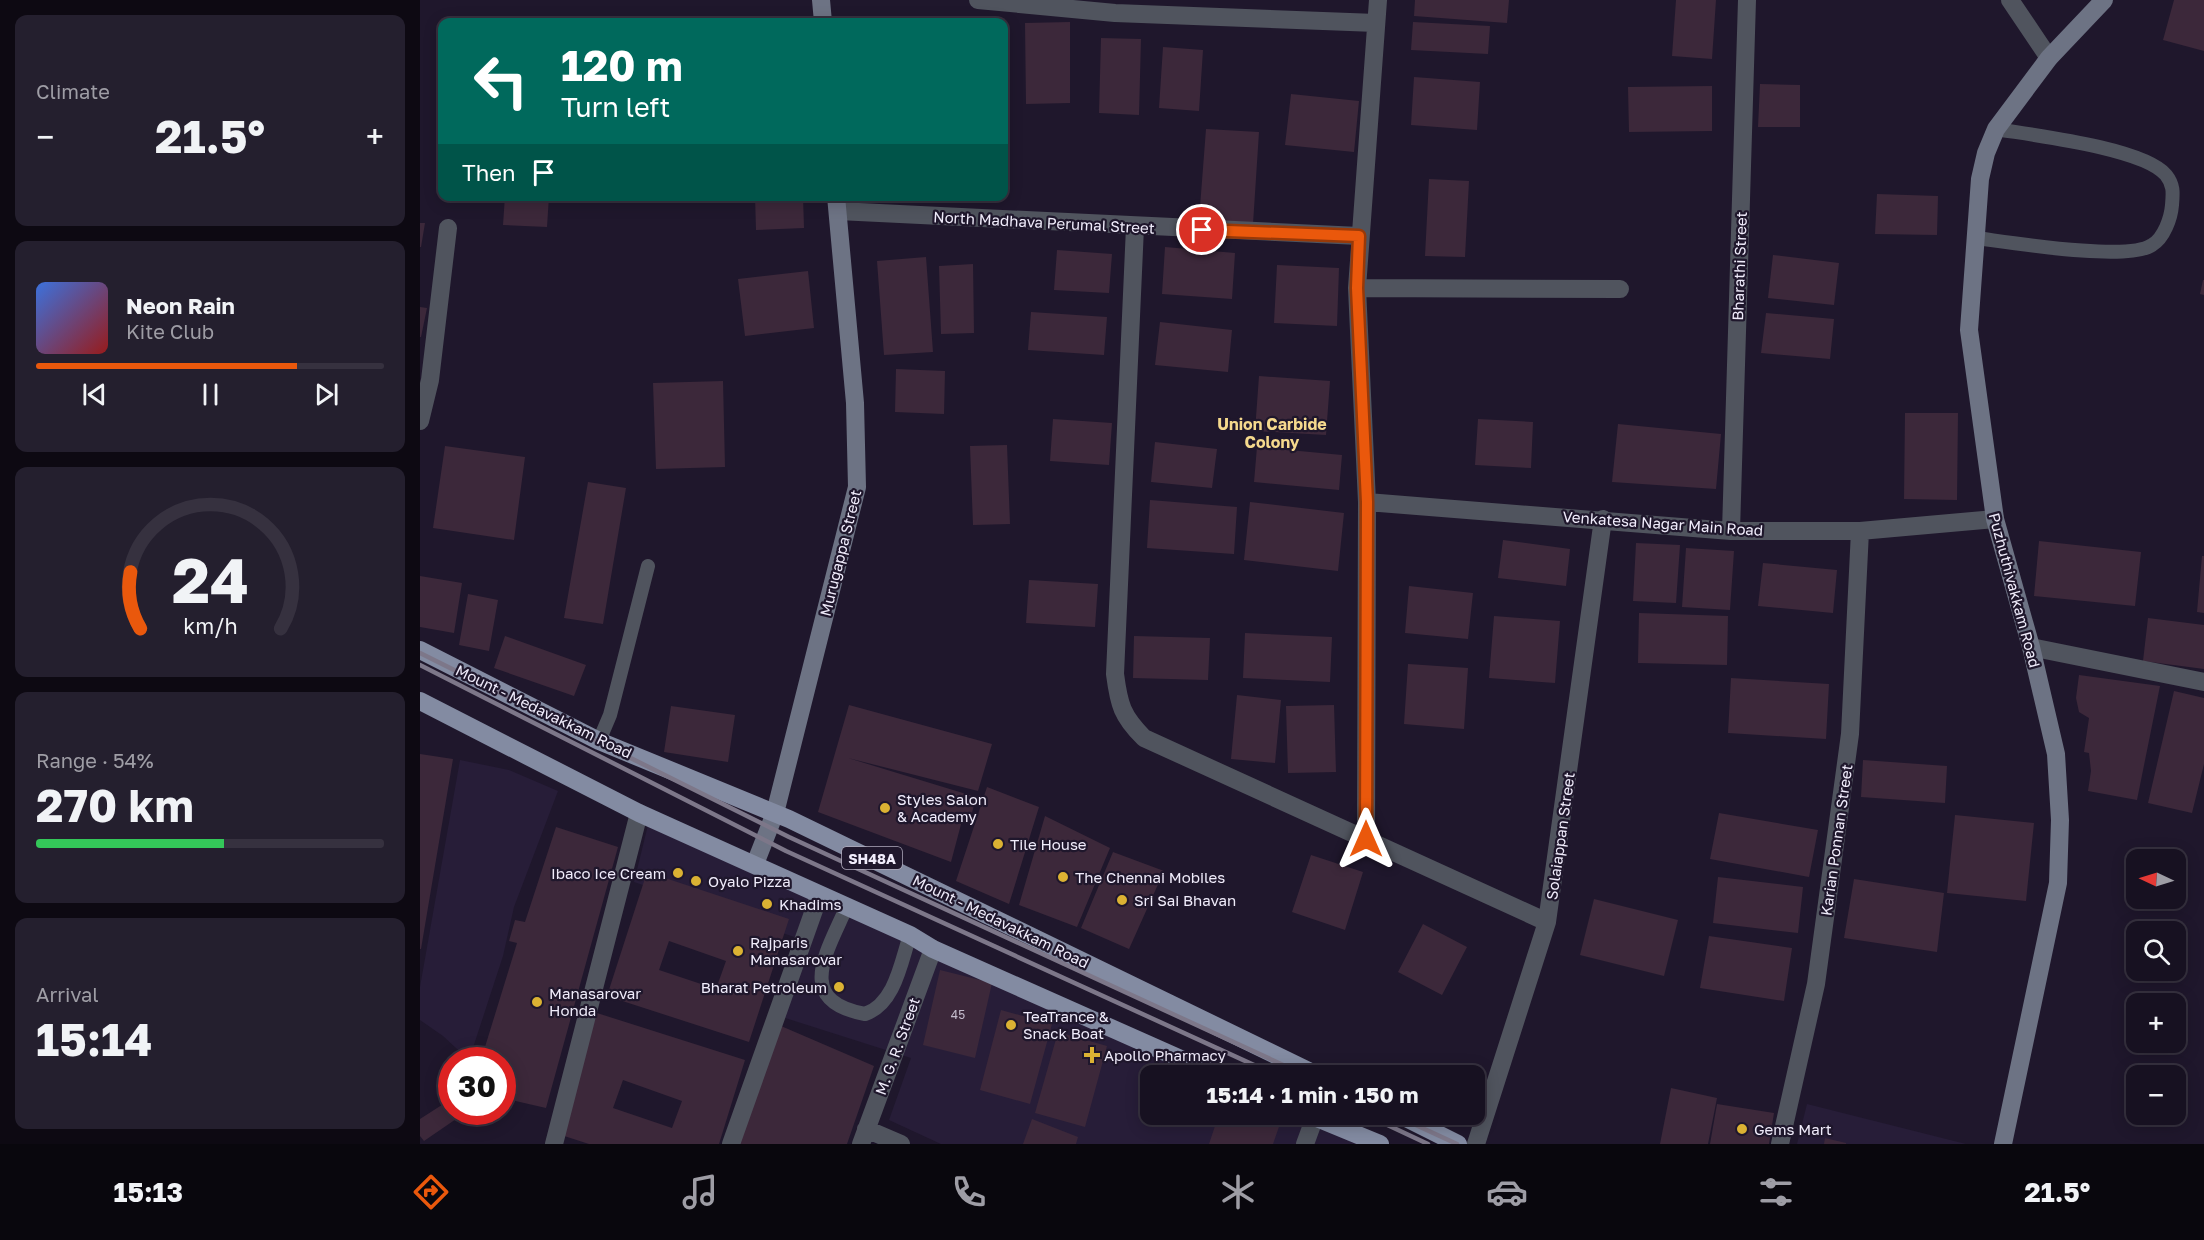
<!DOCTYPE html>
<html lang="en">
<head>
<meta charset="utf-8">
<style>
	body { margin:0; font-family:"Golos Text",sans-serif; background:#241f2e; color:#f1f3f6; height:100vh; display:flex; flex-direction:column; font-size:22px; white-space:nowrap }
	* { box-sizing:border-box; margin:0 }
	p { font-size:20px; color:#9e9da5 }
	.icon { flex:none; width:33px; height:33px; fill:none; stroke:currentColor; stroke-width:2; stroke-linecap:round; stroke-linejoin:round }
	.map { position:relative; flex:1; overflow:hidden }
	.side { display:flex; flex-direction:column; gap:15px; padding:15px; background:#0d0912; width:420px }
	.side>* { flex:none }
	.banner { position:absolute; left:18px; top:18px; width:570px; height:183px; border-radius:12px; box-shadow:0 3px 15px #0003,0 0 0 2px #36313f; background:#00695c; color:#fff; overflow:hidden }
	.needle { width:39px; rotate:274deg }
	.buttons { position:absolute; left:1706px; top:849px; display:grid; gap:12px }
	.buttons a { display:grid; place-items:center; width:60px; height:60px; border-radius:12px; background:#171121; box-shadow:0 3px 15px #0003,0 0 0 2px #36313f; font-size:30px }
	.speed { position:absolute; left:18px; top:1047px; display:flex; gap:12px; font-size:30px; font-weight:700; text-align:center }
	.speed>* { display:grid; place-content:center; width:78px; height:78px; border-radius:50%; background:#171121; box-shadow:0 3px 15px #0003,0 0 0 2px #36313f; line-height:1 }
	.speed .limit { border:9px solid #d22; background:#fff; color:#111 }
	.pin { position:absolute; display:grid; place-items:center; width:51px; height:51px; color:#fff; margin:-26px; border:3px solid #fff; border-radius:50%; box-shadow:0 2px 6px #0007 }
	.me { position:absolute; width:66px; margin:-33px; rotate:0deg; stroke-linejoin:round; filter:drop-shadow(0 0 4px #0008) }
	.turn { display:flex; align-items:center; gap:21px; height:126px; padding:0 24px; font-size:27px }
	.turn .icon { width:78px; height:78px; stroke-width:2.5 }
	.turn b { display:block; font-size:42px; line-height:51px }
	.then { display:flex; align-items:center; height:57px; padding:0 24px; background:#0003; gap:12px; font-size:22px }
	.big { font-size:45px; font-weight:700; line-height:1.1 }
	.side .widget { flex:1; display:flex; flex-direction:column; justify-content:center; gap:9px; min-width:0; padding:0 21px; border-radius:12px; background:#241f2e }
	.side .dial { align-items:center; gap:0 }
	.dial svg { height:156px; overflow:visible; fill:none; stroke:#36313f; stroke-width:7; stroke-linecap:round; text-anchor:middle }
	.dial text { fill:#f1f3f6; stroke:none }
	.song { display:flex; align-items:center; gap:18px }
	.cover { width:72px; height:72px; border-radius:9px; background:linear-gradient(135deg,hsl(220 70% 55%),hsl(0 70% 35%)) }
	.played { height:6px; border-radius:3px; background:linear-gradient(90deg,#ea580c 75%,#36313f 75%) }
	.keys { display:flex; justify-content:space-around; direction:ltr }
	.heat { display:flex; justify-content:space-between; align-items:center; font-size:33px; direction:ltr }
	.charge { height:9px; border-radius:4px; background:linear-gradient(90deg,#34c759 54%,#36313f 0) }
	.trip { position:absolute; left:720px; top:1065px; width:345px; height:60px; border-radius:12px; background:#171121; box-shadow:0 3px 15px #0003,0 0 0 2px #36313f; font-weight:700; line-height:60px; text-align:center }
	.dock { display:flex; height:96px; justify-content:space-around; align-items:center; background:#09070d; color:#9e9da5 }
	.dock .icon { width:42px; height:42px }
	.dock .on { color:#ea580c }
	.dock b { font-size:27px; color:#f1f3f6 }
	main { display:flex; flex:1; min-height:0 }
	.map>svg:first-child { display:block }
	.built { fill:#271d38 }
	.building { fill:#3c283a; fill-rule:evenodd }
	.lines { fill:none; stroke-linecap:round; stroke-linejoin:round }
	.lane { stroke:#50545e; stroke-width:14 }
	.street { stroke:#50545e; stroke-width:18 }
	.secondary { stroke:#6d7384; stroke-width:18 }
	.primary { stroke:#838ba2; stroke-width:18 }
	.rail { stroke:#7d7789; stroke-width:4.5 }
	.route-casing { stroke:#983908; stroke-width:15 }
	.route { stroke:#ea580c; stroke-width:10 }
	.poi-dot { fill:#dbb233; stroke:#1f172c; stroke-width:2 }
	.labels { text-anchor:middle; dominant-baseline:central; stroke-width:4.5; stroke-linejoin:round; paint-order:stroke }
	.number-label { font-size:12px; fill:#c3bbcb }
	.shield { fill:#1f172c; stroke:#b1acbd; stroke-width:1.5 }
	.shield-label { font-size:14px; font-weight:bold; fill:#f0ecfb }
	.street-label { font-size:15px; fill:#f0ecfb; stroke:#1f172c }
	.poi-label { font-size:15px; fill:#f0ecfb; stroke:#1f172c; text-anchor:start }
	.neighbourhood-label { font-size:16px; font-weight:bold; fill:#f5d98d; stroke:#1f172c }
</style>
</head>
<body>
<main>
<section class="side">
<div class="widget"><p>Climate</p>
<div class="heat"><a>−</a><b class="big">21.5°</b><a>+</a></div>
</div>
<div class="widget">
<div class="song"><i class="cover"></i><div><b>Neon Rain</b><p>Kite Club</p></div></div>
<div class="played"></div>
<div class="keys"><svg class="icon" aria-label="previous" viewBox="0 0 24 24"><path d="M18 5L8 12l10 7zM5 5v14"/></svg><svg class="icon" aria-label="pause" viewBox="0 0 24 24"><path d="M8 5v14M16 5v14"/></svg><svg class="icon" aria-label="next" viewBox="0 0 24 24"><path d="M6 5l10 7-10 7zM19 5v14"/></svg></div>
</div>
<div class="widget dial"><svg viewBox="0 0 100 80">
<path d="M14 69A42 42 0 1 1 86 69"/>
<path d="M14 69A42 42 0 0 1 9 40" stroke="#ea580c"/>
<text x="50" y="56" font-size="32" font-weight="700">24</text>
<text x="50" y="72" font-size="11">km/h</text>
</svg></div>
<div class="widget"><p>Range · 54%</p><b class="big">270 km</b><div class="charge"></div></div>
<div class="widget"><p>Arrival</p><b class="big">15:14</b></div>
</section>
<div class="map">
<svg width="1784" height="1144" viewBox="0 0 1784 1144">
	<rect width="100%" height="100%" fill="#1f172c"/>
	<!-- built -->
	<path class="built" d="M40,760L89,770L138,791L94,907L83,956L49,1060L23,1036L0,1020V987Z
		M228,825L818,1075L730,1076V1114L906,1115L969,1144H521L469,1120L491,1058L359,1016L386,941L214,882Z
		M1387,1104L1546,1144H1377Z"/>
	<!-- building -->
	<path class="building" d="M995,0H1089L1087,23L994,16Z
		M1256,0H1296L1292,59L1252,56Z
		M1754,0H1784V51L1743,40Z
		M434,18L493,19V22H434Z
		M650,22V103L606,104L605,23Z
		M993,22L1070,26L1068,54L991,50Z
		M681,38L721,39L719,115L679,113Z
		M743,47L783,50L779,111L739,108Z
		M994,77L1060,82L1057,130L991,125Z
		M1340,84L1380,85V127H1338Z
		M1292,86V131L1209,132L1208,87Z
		M871,94L939,101L934,152L865,145Z
		M786,129L839,132L833,224L779,220Z
		M1009,179L1049,181L1045,257L1005,256Z
		M1457,194L1518,196L1517,235L1455,234Z
		M85,196H129L127,227L83,225Z
		M335,196H383L384,228L336,230Z
		M0,223H5L1,247H0Z
		M745,247L815,253L812,299L742,294Z
		M637,250L692,254L689,293L634,290Z
		M1353,255L1419,263L1414,305L1348,298Z
		M506,257L513,352L464,355L457,261Z
		M553,264L554,333L521,334L519,266Z
		M857,265L919,268L917,326L854,323Z
		M388,271L394,328L325,336L318,279Z
		M1783,280H1784V295L1780,294Z
		M0,307L7,308L1,337H0Z
		M611,312L687,317L684,355L608,350Z
		M1346,313L1414,319L1410,359L1341,353Z
		M740,322L812,330L808,372L735,365Z
		M476,369L525,371L524,414L475,412Z
		M839,376L910,381L906,435L835,431Z
		M303,381L305,467L236,469L233,383Z
		M1485,413H1538L1537,500L1484,499Z
		M633,419L692,423L689,465L630,461Z
		M1058,419L1113,422L1111,468L1055,465Z
		M1198,424L1301,434L1296,489L1192,482Z
		M735,442L797,449L792,488L731,482Z
		M587,445L590,524L553,525L550,446Z
		M25,446L105,457L94,540L13,528Z
		M837,447L922,455L919,490L834,482Z
		M168,482L206,488L183,624L144,618Z
		M730,500L817,507L814,554L727,548Z
		M830,502L924,513L918,571L824,560Z
		M1083,540L1150,549L1146,586L1078,578Z
		M1619,541L1721,552L1715,606L1614,596Z
		M1216,543L1260,545L1256,603L1213,601Z
		M1266,548L1314,551L1310,610L1262,607Z
		M1782,556H1784V613L1777,612Z
		M1343,563L1417,570L1413,613L1338,606Z
		M0,576L42,583L34,633L0,627Z
		M609,580L678,584L675,627L606,623Z
		M989,586L1053,593L1048,639L985,633Z
		M48,594L78,600L69,651L39,645Z
		M1219,613L1308,616L1307,665L1218,663Z
		M1074,616L1140,621L1135,683L1069,678Z
		M1728,618L1784,625V669L1723,661Z
		M825,633L912,637L910,682L823,678Z
		M85,636L166,665L154,696L74,668Z
		M714,636L790,638L788,680L713,678Z
		M988,664L1048,668L1044,729L984,724Z
		M1659,675L1740,686L1717,800L1668,791L1671,771L1669,753L1664,752L1669,718L1659,712L1656,698Z
		M1311,678L1409,684L1406,739L1308,733Z
		M1754,691L1784,698V764L1772,813L1728,803Z
		M817,695L861,700L855,763L811,759Z
		M429,705L572,744L558,791L428,758L556,797L552,813H544L531,862L398,812Z
		M914,705L916,772L868,773L866,706Z
		M251,706L315,715L308,762L244,752Z
		M0,754L33,759L1,949H0Z
		M1443,760L1527,766L1525,803L1441,797Z
		M567,787L619,807L589,904L536,881Z
		M1299,813L1398,830L1389,877L1290,859Z
		M1535,815L1614,823L1606,901L1527,893Z
		M625,816L690,848L657,927L599,905Z
		M136,827L198,847L126,1108L82,1098V1060H61L97,943L89,941L95,920L105,922Z
		M693,852L744,871L709,949L661,928Z
		M891,855L943,872L925,930L872,912Z
		M227,872L369,919L329,1042L187,996ZM249,941L306,961L296,989L239,970Z
		M1298,877L1383,887L1378,933L1293,923Z
		M1434,879L1524,893L1517,952L1424,938Z
		M1174,899L1258,920L1244,976L1160,955Z
		M1003,924L1047,947L1022,995L978,972Z
		M1289,936L1372,948L1364,1001L1280,988Z
		M520,970L572,983L555,1058L503,1045Z
		M581,1010L632,1024L610,1104L560,1090Z
		M177,1013L325,1060L299,1144H169L138,1134ZM203,1080L262,1101L252,1128L193,1108Z
		M361,1026L454,1066L427,1144H317Z
		M638,1032L687,1046L665,1127L615,1113Z
		M1251,1088L1297,1098L1288,1144H1240Z
		M28,1101L32,1112H35L39,1117L4,1141L0,1136V1119Z
		M1297,1104L1354,1113L1349,1144H1290Z
		M799,1114H852L862,1118L853,1144H789Z
		M612,1119L658,1137L656,1144H603Z
		M1405,1138L1426,1143V1144H1404Z"/>
	<g class="lines">
		<!-- lane -->
		<path class="lane" d="M1556,238C1588,242 1708,262 1732,245C1744,238 1751,218 1752,205C1753,193 1754,185 1746,175C1724,148 1612,135 1576,129
			M179,741L190,715L228,566
			M426,908C407,952 374,1001 445,1014C475,1004 481,962 490,935"/>
		<!-- street -->
		<path class="street" d="M558,0L695,13L956,23
			M1590,0L1629,58
			M418,211L939,236
			M715,227L695,674C699,705 702,716 724,738L1127,922
			M937,288L1200,289
			M0,421L10,380L28,228
			M947,502L1311,531H1440L1575,519
			M1311,531L1327,0
			M1611,647L1784,682
			M946,839L947,502L937,288L958,0
			M446,1129L481,1144
			M134,1144L219,813
			M311,1144L399,896
			M441,1144L513,949
			M885,1144L896,1114
			M1056,1144L1127,922L1183,519
			M1360,1144L1396,984L1430,734L1440,531"/>
		<!-- secondary -->
		<path class="secondary" d="M401,0L403,22
			M335,864L355,813L437,487L435,403L416,196
			M1583,1144L1638,883L1640,820L1636,754L1611,647L1575,519L1549,330L1560,179L1566,153L1576,129L1629,58L1684,0"/>
		<!-- primary -->
		<path class="primary" d="M0,650L179,741L369,819L899,1076
			M0,701L219,813L490,935L513,949L799,1076
			M887,1114L960,1144
			M978,1114L1038,1144"/>
		<!-- rail -->
		<path class="rail" d="M0,653L369,837L887,1076
			M0,665L366,851L858,1076
			M944,1114L1008,1144
			M972,1114L1037,1144"/>
	</g>
	<g class="lines">
		<defs>
			<path id="route" d="M782,230L939,236L937,288L947,502L946,839"/>
		</defs>
		<!-- route casing -->
		<use href="#route" class="route-casing"/>
		<!-- route -->
		<use href="#route" class="route"/>
	</g>
	<!-- markers -->
	<g class="poi-dot">
		<circle cx="465" cy="808" r="6"/>
		<circle cx="578" cy="844" r="6"/>
		<circle cx="258" cy="873" r="6"/>
		<circle cx="643" cy="877" r="6"/>
		<circle cx="276" cy="881" r="6"/>
		<circle cx="702" cy="900" r="6"/>
		<circle cx="347" cy="904" r="6"/>
		<circle cx="318" cy="951" r="6"/>
		<circle cx="419" cy="987" r="6"/>
		<circle cx="117" cy="1002" r="6"/>
		<circle cx="591" cy="1025" r="6"/>
		<path d="M669 1046h6v6h6v6h-6v6h-6v-6h-6v-6h6z"/>
		<circle cx="1322" cy="1129" r="6"/>
	</g>
	<g class="labels">
		<!-- number labels -->
		<g class="number-label">
			<text x="538" y="1014">45</text>
		</g>
		<!-- shield labels -->
		<rect class="shield" x="422" y="847" width="60" height="22" rx="4.5"/>
		<g class="shield-label">
			<text x="452" y="858">SH48A</text>
		</g>
		<!-- street labels -->
		<g class="street-label">
			<text transform="translate(624 222) rotate(3)">North Madhava Perumal Street</text>
			<text transform="translate(1319 266) rotate(-88)">Bharathi Street</text>
			<text transform="translate(1243 523) rotate(4)">Venkatesa Nagar Main Road</text>
			<text transform="translate(420 553) rotate(-76)">Murugappa Street</text>
			<text transform="translate(1595 590) rotate(75)">Puzhuthivakkam Road</text>
			<text transform="translate(124 711) rotate(26)">Mount - Medavakkam Road</text>
			<text transform="translate(1140 836) rotate(-82)">Solaiappan Street</text>
			<text transform="translate(1416 840) rotate(-82)">Karian Ponnan Street</text>
			<text transform="translate(581 921) rotate(26)">Mount - Medavakkam Road</text>
			<text transform="translate(477 1046) rotate(-70)">M. G. R. Street</text>
		</g>
		<!-- poi labels -->
		<g class="poi-label">
			<text x="477" y="799">Styles Salon<tspan x="477" dy="17">&amp; Academy</tspan></text>
			<text x="590" y="844">Tile House</text>
			<text x="246" y="873" text-anchor="end">Ibaco Ice Cream</text>
			<text x="655" y="877">The Chennai Mobiles</text>
			<text x="288" y="881">Oyalo Pizza</text>
			<text x="714" y="900">Sri Sai Bhavan</text>
			<text x="359" y="904">Khadims</text>
			<text x="330" y="942">Rajparis<tspan x="330" dy="17">Manasarovar</tspan></text>
			<text x="407" y="987" text-anchor="end">Bharat Petroleum</text>
			<text x="129" y="993">Manasarovar<tspan x="129" dy="17">Honda</tspan></text>
			<text x="603" y="1016">TeaTrance &amp;<tspan x="603" dy="17">Snack Boat</tspan></text>
			<text x="684" y="1055">Apollo Pharmacy</text>
			<text x="1334" y="1129">Gems Mart</text>
		</g>
		<!-- neighbourhood labels -->
		<g class="neighbourhood-label">
			<text x="852" y="424">Union Carbide<tspan x="852" dy="18">Colony</tspan></text>
		</g>
	</g>
</svg>
<div class="buttons">
<a><svg class="needle" viewBox="-14 -14 28 28"><path d="M0-13l5 13h-10z" fill="#e53935"/><path d="M0 13l5-13h-10z" fill="#9e9da5"/></svg></a>
<a><svg class="icon" aria-label="search" viewBox="0 0 24 24"><circle cx="10" cy="10" r="6"/><path d="M15 15l6 6"/></svg></a>
<a>+</a>
<a>−</a>
</div>
<div class="speed"><div class="limit">30</div></div>
<div class="pin" style="left:782px;top:230px;background:#d93025"><svg class="icon" aria-label="arrive" viewBox="0 0 24 24"><path d="M6 21V4h12l-3 4 3 4H6"/></svg></div>
<svg class="me" style="left:946px;top:839px" viewBox="-20 -20 40 40"><path d="M0-17L14 15 0 8-14 15z" fill="#ea580c" stroke="#fff" stroke-width="4"/></svg>
<div class="trip">15:14 · 1 min · 150 m</div>
<div class="banner">
<div class="turn"><svg class="icon" aria-label="left" viewBox="0 0 24 24"><path d="M17 20v-9H6M10 6l-5 5 5 5"/></svg><div><b>120 m</b>Turn left</div></div>
<div class="then">Then<svg class="icon" aria-label="arrive" viewBox="0 0 24 24"><path d="M6 21V4h12l-3 4 3 4H6"/></svg></div>
</div>
</div>
</main>
<nav class="dock">
<b>15:13</b>
<svg class="icon on" aria-label="directions" viewBox="0 0 24 24"><path d="M12 3l9 9-9 9-9-9zM9 14v-3h6M13 9l2 2-2 2"/></svg>
<svg class="icon" aria-label="music" viewBox="0 0 24 24"><path d="M9 18V5l10-2v13"/><circle cx="6" cy="18" r="3"/><circle cx="16" cy="16" r="3"/></svg>
<svg class="icon" aria-label="phone" viewBox="0 0 24 24"><path d="M5 4h4l2 5-3 2q2 4 5 5l2-3 5 2v4C11 20 4 13 5 4z"/></svg>
<svg class="icon" aria-label="climate" viewBox="0 0 24 24"><path d="M12 3v18M4 7l16 10M4 17L20 7"/></svg>
<svg class="icon" aria-label="car" viewBox="0 0 24 24"><path d="M5 17H2v-5l4-1 3-4h7l3 4 3 1v5h-3M9 17h6M6 11h13"/><circle cx="7" cy="17" r="2"/><circle cx="17" cy="17" r="2"/></svg>
<svg class="icon" aria-label="filters" viewBox="0 0 24 24"><path d="M4 7h16M4 17h16"/><circle cx="9" cy="7" r="2"/><circle cx="15" cy="17" r="2"/></svg>
<b>21.5°</b>
</nav>
</body>
</html>
